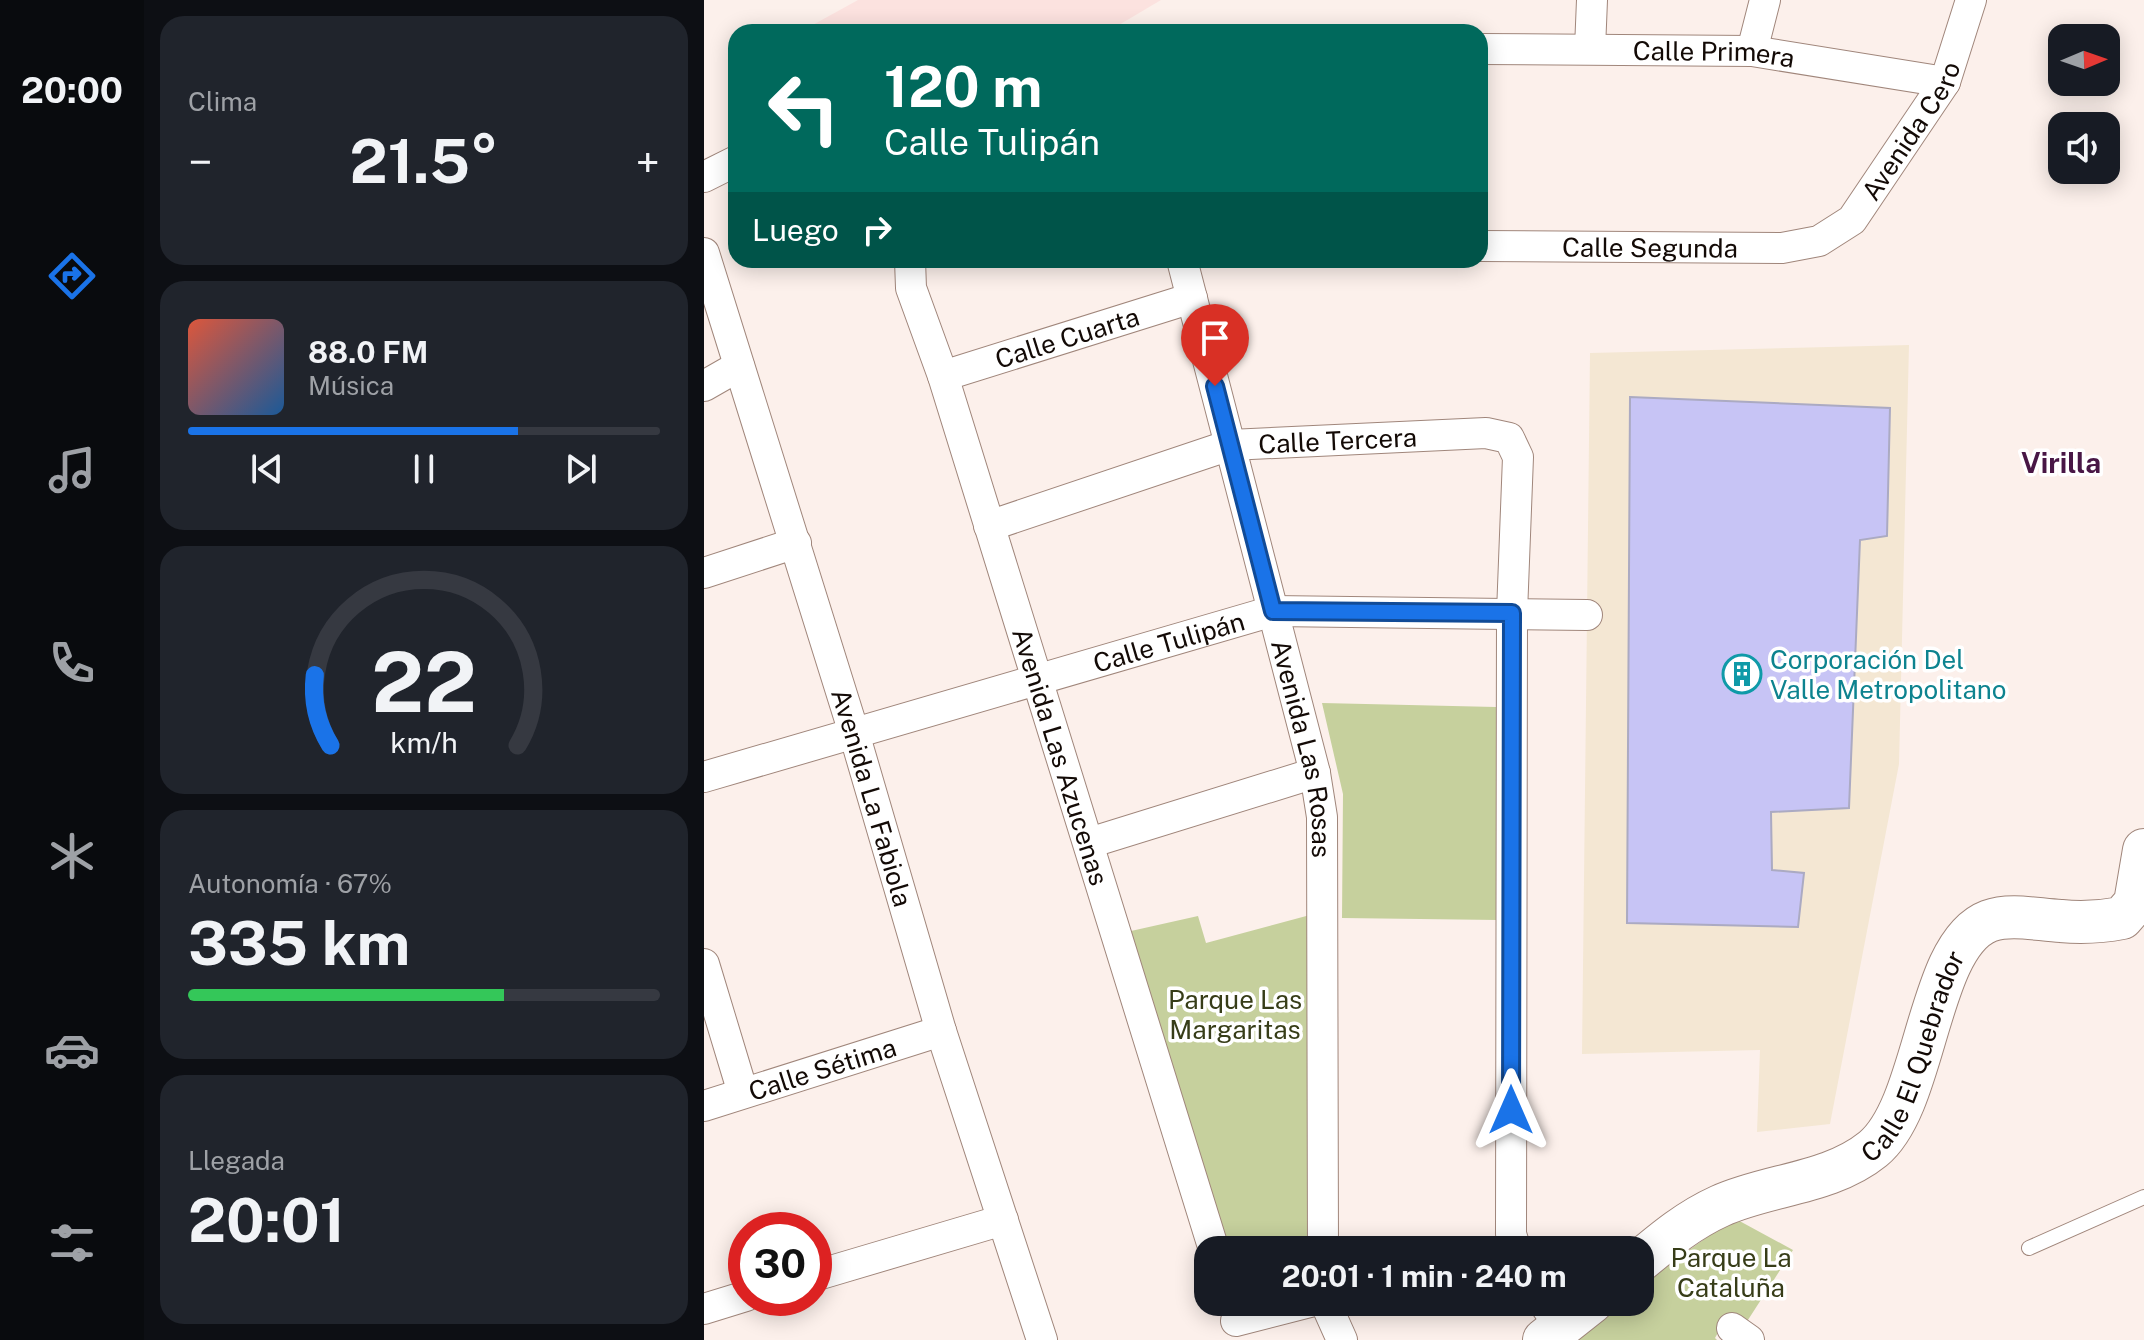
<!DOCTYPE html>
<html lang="es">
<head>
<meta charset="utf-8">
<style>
	body { margin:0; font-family:"Public Sans",sans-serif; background:#20242c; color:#f1f3f6; height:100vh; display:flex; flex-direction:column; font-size:30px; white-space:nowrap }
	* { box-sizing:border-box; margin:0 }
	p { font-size:26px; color:#9ea1a6 }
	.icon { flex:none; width:44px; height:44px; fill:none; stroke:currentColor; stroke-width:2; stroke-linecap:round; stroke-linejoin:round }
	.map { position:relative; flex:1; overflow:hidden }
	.panel { display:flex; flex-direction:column; gap:16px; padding:16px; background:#0d0f14; width:560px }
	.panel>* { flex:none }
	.top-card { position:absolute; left:24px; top:24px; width:760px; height:244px; border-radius:24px; box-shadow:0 4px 20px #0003; background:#00695c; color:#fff; overflow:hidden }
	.needle { width:52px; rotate:88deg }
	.controls { position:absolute; left:1344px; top:24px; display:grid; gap:16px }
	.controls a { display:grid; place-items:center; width:72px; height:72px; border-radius:16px; background:#171b24; box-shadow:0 4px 20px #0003; font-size:40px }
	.speed { position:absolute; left:24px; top:1212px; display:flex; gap:16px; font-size:40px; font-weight:700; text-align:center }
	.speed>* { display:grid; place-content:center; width:104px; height:104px; border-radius:50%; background:#171b24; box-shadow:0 4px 20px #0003; line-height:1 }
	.speed .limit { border:12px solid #d22; background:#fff; color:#111 }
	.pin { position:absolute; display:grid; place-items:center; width:68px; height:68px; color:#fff; margin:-82px -34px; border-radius:50% 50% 50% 0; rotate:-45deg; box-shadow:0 0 8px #0007 }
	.pin .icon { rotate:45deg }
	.me { position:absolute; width:88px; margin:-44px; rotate:0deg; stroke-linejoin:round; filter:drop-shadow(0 0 6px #0008) }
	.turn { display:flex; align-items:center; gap:28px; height:168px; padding:0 24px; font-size:36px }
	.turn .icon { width:104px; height:104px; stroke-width:2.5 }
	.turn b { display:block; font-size:56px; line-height:68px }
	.then { display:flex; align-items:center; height:76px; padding:0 24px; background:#0003; gap:16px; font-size:30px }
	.big { font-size:60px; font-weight:700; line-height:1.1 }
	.panel .tile { flex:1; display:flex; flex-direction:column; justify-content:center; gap:12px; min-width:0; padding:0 28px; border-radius:24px; background:#20242c }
	.panel .dial { align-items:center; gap:0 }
	.dial svg { height:208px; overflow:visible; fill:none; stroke:#363941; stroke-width:7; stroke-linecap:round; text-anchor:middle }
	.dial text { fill:#f1f3f6; stroke:none }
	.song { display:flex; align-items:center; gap:24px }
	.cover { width:96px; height:96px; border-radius:12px; background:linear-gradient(135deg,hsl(10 70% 55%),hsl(210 70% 35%)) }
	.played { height:8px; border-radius:4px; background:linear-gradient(90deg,#1a73e8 70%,#363941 70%) }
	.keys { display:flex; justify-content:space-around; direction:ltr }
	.heat { display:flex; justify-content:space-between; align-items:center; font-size:44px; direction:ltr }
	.charge { height:12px; border-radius:6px; background:linear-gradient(90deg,#34c759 67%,#363941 0) }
	.trip { position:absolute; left:490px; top:1236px; width:460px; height:80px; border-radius:24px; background:#171b24; box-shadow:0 4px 20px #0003; font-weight:700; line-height:80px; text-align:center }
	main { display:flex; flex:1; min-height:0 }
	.menu { display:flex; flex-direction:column; width:144px; justify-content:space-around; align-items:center; background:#090b0e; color:#9ea1a6 }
	.menu .icon { width:56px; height:56px }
	.menu .active { color:#1a73e8 }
	.menu b { font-size:36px; color:#f1f3f6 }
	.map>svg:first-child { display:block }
	.industrial { fill:#f4e7d3 }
	.education { fill:#fce2df }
	.green { fill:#c6d09d }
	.building { fill:#c7c4f5; stroke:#abaac2; stroke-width:2 }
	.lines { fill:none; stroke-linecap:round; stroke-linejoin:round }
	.lane-casing { stroke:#a0867b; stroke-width:16 }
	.street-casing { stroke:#a0867b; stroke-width:32 }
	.secondary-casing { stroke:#a0867b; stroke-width:44 }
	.lane { stroke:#fff; stroke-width:14 }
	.street { stroke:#fff; stroke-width:30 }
	.secondary { stroke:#fff; stroke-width:42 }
	.route-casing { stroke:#114b97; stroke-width:20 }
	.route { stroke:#1a73e8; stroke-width:14 }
	.labels { text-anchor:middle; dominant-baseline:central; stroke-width:7; stroke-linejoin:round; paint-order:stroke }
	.street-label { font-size:26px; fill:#130a06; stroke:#fff }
	.culture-label { font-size:26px; fill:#0d838f; stroke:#fff; text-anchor:start }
	.park-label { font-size:26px; fill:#373d18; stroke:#fff }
	.neighbourhood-label { font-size:28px; font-weight:bold; fill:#481645; stroke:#fff }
</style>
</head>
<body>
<main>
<nav class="menu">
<b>20:00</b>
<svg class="icon active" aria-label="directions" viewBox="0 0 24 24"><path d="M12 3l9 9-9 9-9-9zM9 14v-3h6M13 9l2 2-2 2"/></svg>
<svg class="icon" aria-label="music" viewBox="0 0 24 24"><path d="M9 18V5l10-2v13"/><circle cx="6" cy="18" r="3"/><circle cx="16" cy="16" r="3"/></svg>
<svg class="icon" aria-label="phone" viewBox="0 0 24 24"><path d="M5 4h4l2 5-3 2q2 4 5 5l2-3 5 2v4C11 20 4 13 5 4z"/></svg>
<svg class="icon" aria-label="climate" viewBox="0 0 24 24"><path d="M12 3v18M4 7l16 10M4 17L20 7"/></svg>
<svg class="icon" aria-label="car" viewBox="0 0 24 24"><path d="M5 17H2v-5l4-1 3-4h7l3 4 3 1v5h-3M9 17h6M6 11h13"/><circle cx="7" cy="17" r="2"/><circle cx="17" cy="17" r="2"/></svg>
<svg class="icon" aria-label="filters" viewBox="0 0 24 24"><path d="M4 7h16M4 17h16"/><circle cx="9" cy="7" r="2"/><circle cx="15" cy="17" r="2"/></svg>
</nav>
<section class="panel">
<div class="tile"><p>Clima</p>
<div class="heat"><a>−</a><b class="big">21.5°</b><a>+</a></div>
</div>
<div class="tile">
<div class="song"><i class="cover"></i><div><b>88.0 FM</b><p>Música</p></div></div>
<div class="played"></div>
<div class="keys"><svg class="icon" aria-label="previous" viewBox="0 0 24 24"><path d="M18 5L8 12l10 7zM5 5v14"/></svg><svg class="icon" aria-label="pause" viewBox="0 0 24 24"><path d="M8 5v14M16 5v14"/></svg><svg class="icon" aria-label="next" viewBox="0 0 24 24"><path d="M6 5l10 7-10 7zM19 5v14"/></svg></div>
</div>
<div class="tile dial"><svg viewBox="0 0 100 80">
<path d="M14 69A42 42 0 1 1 86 69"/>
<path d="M14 69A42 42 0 0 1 8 42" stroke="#1a73e8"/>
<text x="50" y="56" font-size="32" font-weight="700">22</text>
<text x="50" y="72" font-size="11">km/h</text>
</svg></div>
<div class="tile"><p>Autonomía · 67%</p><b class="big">335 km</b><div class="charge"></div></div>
<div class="tile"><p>Llegada</p><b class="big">20:01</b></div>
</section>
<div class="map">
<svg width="1440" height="1340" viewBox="0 0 1440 1340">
	<rect width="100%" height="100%" fill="#fcf0eb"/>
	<!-- industrial -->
	<path class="industrial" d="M1205,345L1195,764L1126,1124L1053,1132L1056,1050L878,1054L886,353Z"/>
	<!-- education -->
	<path class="education" d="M154,0H457L403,32H108L105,27Z"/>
	<!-- green -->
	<path class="green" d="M618,703L792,707L794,920L638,918L639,794Z
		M606,915L604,1250H523L427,931L494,916L502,943Z
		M1030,1218L1089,1250L1042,1323L1025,1313L1011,1338L1013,1340H867L913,1302H936V1285Z"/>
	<!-- building -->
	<path class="building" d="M926,397L1186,408L1183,536L1156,540L1145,808L1067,812L1068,870L1100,873L1094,927L923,923Z"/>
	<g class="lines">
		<defs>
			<path id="lane" d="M1325,1248L1440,1197"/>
			<g id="street">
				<path id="s1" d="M776,49L1048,51L1241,82"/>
				<path d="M886,49L888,0"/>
				<path d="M1048,51L1061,0"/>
				<path d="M0,177L32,161"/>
				<path id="s2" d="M776,246L1078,248L1115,241L1148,220L1241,82L1267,0"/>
				<path id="s3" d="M0,253L150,733L237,1031L338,1340"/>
				<path id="s4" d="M206,260L207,288L239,376L510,1250"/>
				<path id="s5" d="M478,260L611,773L618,817L619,1250"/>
				<path id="s6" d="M239,376L488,298"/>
				<path d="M0,386L35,366"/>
				<path id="s7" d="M285,526L526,445L782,433L805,438L814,457L808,613L807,1234L812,1250"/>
				<path d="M0,573L92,543"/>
				<path id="s8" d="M0,777L569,611L883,615"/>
				<path d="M385,843L611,773"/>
				<path d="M0,964L39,1093"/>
				<path id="s9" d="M0,1106L237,1031"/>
				<path d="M110,1276L299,1220"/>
				<path d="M621,1302L638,1340"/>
				<path d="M839,1302L857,1328"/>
				<path d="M0,1309L42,1296"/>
				<path d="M532,1321L606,1302"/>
				<path d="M1028,1328L1045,1340"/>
			</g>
			<g id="secondary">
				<path id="s10" d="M936,1261C961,1240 985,1220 1016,1206C1064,1184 1126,1184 1169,1149C1224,1104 1222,945 1285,921C1307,913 1334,920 1357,921C1378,923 1397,922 1418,918L1431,903L1440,850"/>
				<path d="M840,1340L888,1302"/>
			</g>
		</defs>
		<!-- lane casing -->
		<use href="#lane" class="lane-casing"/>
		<!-- street casing -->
		<use href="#street" class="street-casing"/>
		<!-- secondary casing -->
		<use href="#secondary" class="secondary-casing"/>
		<!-- lane -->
		<use href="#lane" class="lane"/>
		<!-- street -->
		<use href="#street" class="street"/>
		<!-- secondary -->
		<use href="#secondary" class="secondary"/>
	</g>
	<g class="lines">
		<defs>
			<path id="route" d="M511,386L569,611L808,613L807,1110"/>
		</defs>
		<!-- route casing -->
		<use href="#route" class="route-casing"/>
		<!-- route -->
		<use href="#route" class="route"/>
	</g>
	<!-- icons -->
	<defs>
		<symbol id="building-ring" viewBox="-11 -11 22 22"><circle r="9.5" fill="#fff" stroke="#0f9aa8" stroke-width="1.5"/><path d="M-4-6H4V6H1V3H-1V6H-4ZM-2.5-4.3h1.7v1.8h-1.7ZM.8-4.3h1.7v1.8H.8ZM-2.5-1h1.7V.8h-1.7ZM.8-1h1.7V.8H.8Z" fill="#0f9aa8"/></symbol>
	</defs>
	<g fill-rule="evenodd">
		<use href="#building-ring" x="1016" y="652" width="44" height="44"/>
	</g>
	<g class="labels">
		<!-- street labels -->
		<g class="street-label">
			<text stroke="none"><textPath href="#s1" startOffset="234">Calle Primera</textPath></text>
			<text stroke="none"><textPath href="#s2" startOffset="486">Avenida Cero</textPath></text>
			<text stroke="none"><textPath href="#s2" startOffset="170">Calle Segunda</textPath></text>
			<text stroke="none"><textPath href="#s6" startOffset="130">Calle Cuarta</textPath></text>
			<text stroke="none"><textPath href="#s7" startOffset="362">Calle Tercera</textPath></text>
			<text stroke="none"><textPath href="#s8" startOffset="484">Calle Tulipán</textPath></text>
			<text stroke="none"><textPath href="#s5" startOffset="504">Avenida Las Rosas</textPath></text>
			<text stroke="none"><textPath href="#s4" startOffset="520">Avenida Las Azucenas</textPath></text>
			<text stroke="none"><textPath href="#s3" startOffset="570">Avenida La Fabiola</textPath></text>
			<text stroke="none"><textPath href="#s10" startOffset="364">Calle El Quebrador</textPath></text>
			<text stroke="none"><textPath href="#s9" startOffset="124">Calle Sétima</textPath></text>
		</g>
		<!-- culture labels -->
		<g class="culture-label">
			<text x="1066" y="659">Corporación Del<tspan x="1066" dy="30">Valle Metropolitano</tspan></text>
		</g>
		<!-- park labels -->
		<g class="park-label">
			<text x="531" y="999">Parque Las<tspan x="531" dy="30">Margaritas</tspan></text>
			<text x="1027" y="1257">Parque La<tspan x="1027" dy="30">Cataluña</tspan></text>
		</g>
		<!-- neighbourhood labels -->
		<g class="neighbourhood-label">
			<text x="1357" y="462">Virilla</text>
		</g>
	</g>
</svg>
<div class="controls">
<a><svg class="needle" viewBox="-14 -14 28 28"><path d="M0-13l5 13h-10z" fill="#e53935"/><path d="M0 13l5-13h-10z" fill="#9ea1a6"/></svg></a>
<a><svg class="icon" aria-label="sound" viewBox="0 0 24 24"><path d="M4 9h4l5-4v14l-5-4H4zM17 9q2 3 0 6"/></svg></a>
</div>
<div class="speed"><div class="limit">30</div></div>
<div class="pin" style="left:511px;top:386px;background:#d93025"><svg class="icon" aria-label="arrive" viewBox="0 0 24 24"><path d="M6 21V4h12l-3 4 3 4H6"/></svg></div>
<svg class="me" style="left:807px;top:1110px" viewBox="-20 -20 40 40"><path d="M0-17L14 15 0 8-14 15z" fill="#1a73e8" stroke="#fff" stroke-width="4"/></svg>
<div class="trip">20:01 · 1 min · 240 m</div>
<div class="top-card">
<div class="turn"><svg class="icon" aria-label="left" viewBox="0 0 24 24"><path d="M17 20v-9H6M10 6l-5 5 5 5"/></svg><div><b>120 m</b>Calle Tulipán</div></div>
<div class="then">Luego<svg class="icon" aria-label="right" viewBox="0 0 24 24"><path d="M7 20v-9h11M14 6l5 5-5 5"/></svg></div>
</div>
</div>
</main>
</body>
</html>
